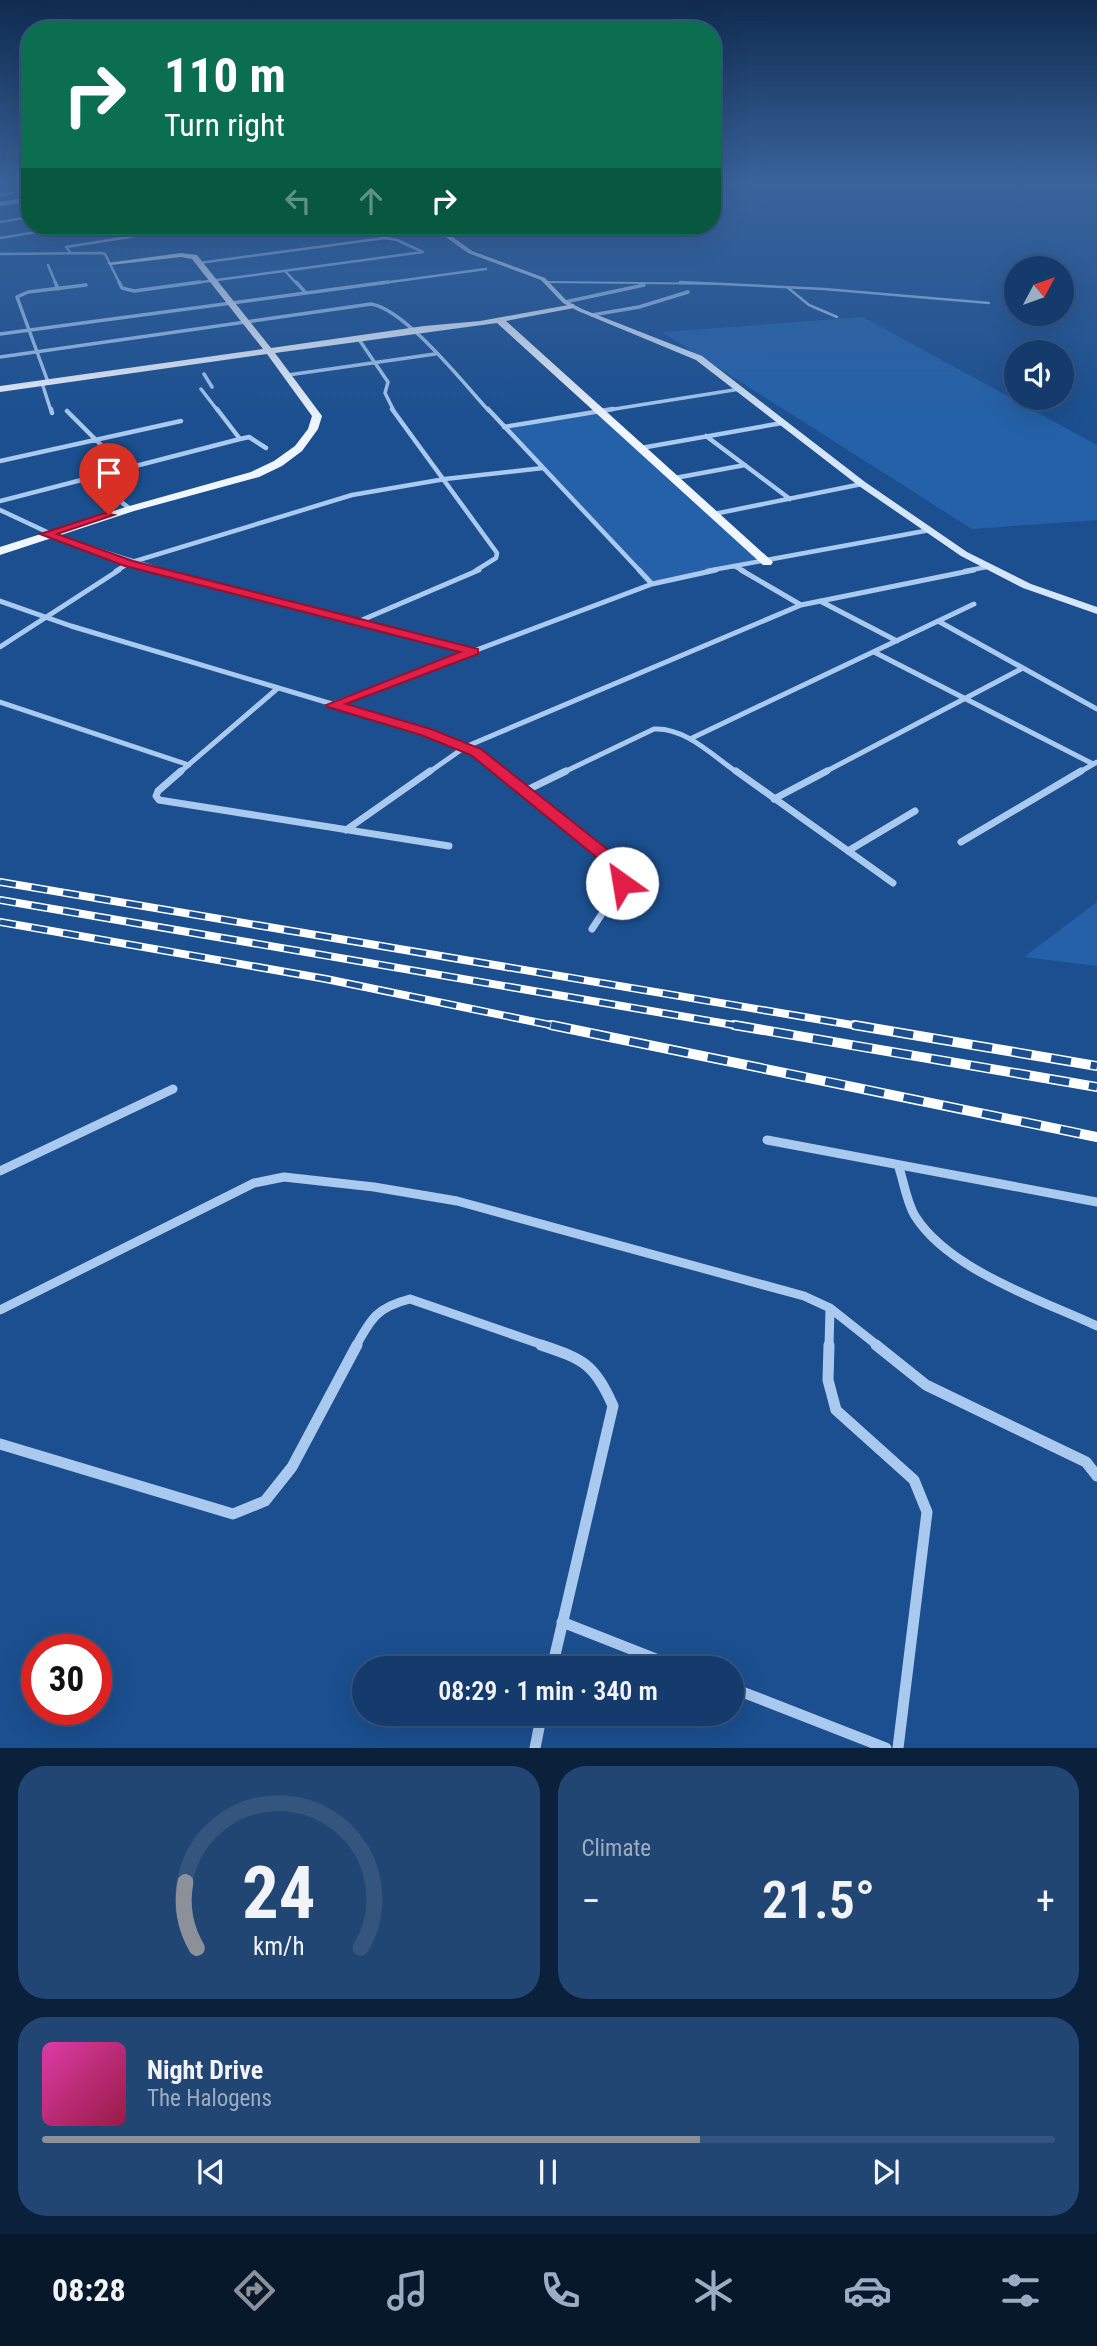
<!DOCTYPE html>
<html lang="en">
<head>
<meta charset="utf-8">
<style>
	body { margin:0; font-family:"Roboto Condensed",sans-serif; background:#214673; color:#f1f3f6; height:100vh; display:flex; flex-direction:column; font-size:26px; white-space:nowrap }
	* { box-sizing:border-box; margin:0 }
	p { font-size:23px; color:#9dadc1 }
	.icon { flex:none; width:38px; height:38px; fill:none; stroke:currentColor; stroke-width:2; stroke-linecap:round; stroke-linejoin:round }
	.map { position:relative; height:1748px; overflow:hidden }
	.panel { display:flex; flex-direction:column; gap:18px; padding:18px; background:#0b203b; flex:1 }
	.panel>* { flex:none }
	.guide { position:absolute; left:21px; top:21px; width:700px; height:214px; border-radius:28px; box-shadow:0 7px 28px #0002,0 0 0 2px #33557e; background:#0b6e4f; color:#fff; overflow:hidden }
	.needle { width:46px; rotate:49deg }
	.buttons { position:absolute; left:1004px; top:256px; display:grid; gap:14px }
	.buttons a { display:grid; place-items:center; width:70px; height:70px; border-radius:50%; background:#143b6b; box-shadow:0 7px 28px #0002,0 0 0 2px #33557e; font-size:35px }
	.speed { position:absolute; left:21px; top:1634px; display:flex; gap:14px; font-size:35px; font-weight:700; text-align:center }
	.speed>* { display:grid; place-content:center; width:91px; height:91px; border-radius:50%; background:#143b6b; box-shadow:0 7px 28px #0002,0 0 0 2px #33557e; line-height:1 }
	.speed .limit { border:10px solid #d22; background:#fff; color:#111 }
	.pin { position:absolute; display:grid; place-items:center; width:60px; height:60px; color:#fff; margin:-72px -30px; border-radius:50% 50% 50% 0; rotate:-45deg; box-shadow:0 0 7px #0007 }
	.pin .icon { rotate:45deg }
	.me { position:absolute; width:77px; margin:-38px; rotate:328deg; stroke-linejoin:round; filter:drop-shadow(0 0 5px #0008) }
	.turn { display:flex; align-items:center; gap:24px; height:147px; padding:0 28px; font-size:32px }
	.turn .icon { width:91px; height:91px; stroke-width:2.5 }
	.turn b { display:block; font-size:49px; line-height:60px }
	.lanes { display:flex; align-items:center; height:66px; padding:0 28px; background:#0003; justify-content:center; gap:35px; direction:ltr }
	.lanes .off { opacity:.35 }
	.big { font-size:52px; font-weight:600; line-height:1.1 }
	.panel .widget { flex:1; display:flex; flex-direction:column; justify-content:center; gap:10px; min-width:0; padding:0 24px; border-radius:28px; background:#214673 }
	.panel .dial { align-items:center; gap:0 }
	.dial svg { height:182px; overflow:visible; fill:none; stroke:#33557e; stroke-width:7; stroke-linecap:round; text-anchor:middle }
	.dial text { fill:#f1f3f6; stroke:none }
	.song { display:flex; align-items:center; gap:21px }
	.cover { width:84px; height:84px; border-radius:10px; background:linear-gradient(135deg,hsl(320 70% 55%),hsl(340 70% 35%)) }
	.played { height:7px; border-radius:4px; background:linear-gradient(90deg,#8c9099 65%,#33557e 65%) }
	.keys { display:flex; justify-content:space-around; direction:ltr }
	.heat { display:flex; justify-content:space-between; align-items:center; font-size:38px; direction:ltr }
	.panel .tiles { flex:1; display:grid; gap:18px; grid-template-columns:1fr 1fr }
	.widget:last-child { grid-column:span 2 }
	.trip { position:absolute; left:352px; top:1656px; width:392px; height:70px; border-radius:35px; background:#143b6b; box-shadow:0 7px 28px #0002,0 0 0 2px #33557e; font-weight:600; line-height:70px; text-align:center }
	.dock { display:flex; height:112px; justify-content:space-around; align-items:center; background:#08182b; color:#9dadc1 }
	.dock .icon { width:49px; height:49px }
	.dock .selected { color:#8c9099 }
	.dock b { font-size:32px; color:#f1f3f6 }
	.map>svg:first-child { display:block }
	.green { fill:#2461a8 }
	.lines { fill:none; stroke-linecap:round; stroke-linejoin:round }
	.lane-far1 { stroke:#a9c9ee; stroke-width:2 }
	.lane { stroke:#a9c9ee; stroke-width:2.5 }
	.street-far6 { stroke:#a9c9ee; stroke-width:2.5 }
	.street-far5 { stroke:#a9c9ee; stroke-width:3.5 }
	.street-far4 { stroke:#a9c9ee; stroke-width:4.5 }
	.street-far3 { stroke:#a9c9ee; stroke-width:5 }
	.street-far2 { stroke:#a9c9ee; stroke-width:7 }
	.street-far1 { stroke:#a9c9ee; stroke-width:9 }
	.street { stroke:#a9c9ee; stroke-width:11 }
	.secondary { fill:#d6e6fa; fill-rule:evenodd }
	.primary { fill:#f0f6ff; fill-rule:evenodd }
	.rail-far1-casing { stroke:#fff; stroke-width:8 }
	.rail-casing { stroke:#fff; stroke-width:10 }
	.rail-far1 { stroke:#1b4f8f; stroke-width:5; stroke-dasharray:16; stroke-linecap:butt }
	.rail { stroke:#1b4f8f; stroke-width:7; stroke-dasharray:20; stroke-linecap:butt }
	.route { fill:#e11d48; stroke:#92132f; stroke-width:2 }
</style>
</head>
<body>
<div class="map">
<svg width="1097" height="1748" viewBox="0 0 1097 1748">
	<rect width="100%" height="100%" fill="#1b4f8f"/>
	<!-- green -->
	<path class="green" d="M863,317L1097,445V520L972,529L662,332Z
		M601,411L767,562L652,584L504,427Z
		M1097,902V966L1024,957Z"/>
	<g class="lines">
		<!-- lane-far1 -->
		<path class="lane-far1" d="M548,282L733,284"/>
		<!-- lane -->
		<path class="lane" d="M680,282L824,289L989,303
			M787,287L809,305L837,317"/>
		<!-- street-far6 -->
		<path class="street-far6" d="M0,195L12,193
			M0,222L30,217
			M113,226L131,235
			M212,226H246
			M0,238L73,226
			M70,252L66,247L198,226
			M0,254L101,253L105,254L120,284
			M48,265L56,284
			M286,272L297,284
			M187,284L423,252L397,240L385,238L199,263
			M375,284L486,269"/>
		<!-- street-far5 -->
		<path class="street-far5" d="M55,282L58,289
			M119,282L122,288L134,291L200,282
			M296,282L306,293
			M565,302L644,285
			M592,315L639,307L688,292
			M0,334L388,282
			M358,338L388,382L385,393L394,411
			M0,357L371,304C405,309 464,384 489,411
			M204,374L212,387
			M288,375L435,354
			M48,382L17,297L28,292L86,285
			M42,383L51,411
			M201,389L218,411
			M602,411L740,389"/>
		<!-- street-far4 -->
		<path class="street-far4" d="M51,409L52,413
			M392,409L497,553L496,558L475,571
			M488,409L640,571
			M67,411L126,470
			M504,427L613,409
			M706,436L790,499
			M240,439L249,437L266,448
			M641,448L782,423
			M0,461L181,421
			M92,478L130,509
			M675,478L745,465
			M0,501L240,439L217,409
			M0,510L62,539L164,571
			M714,514L862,484
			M736,567L744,571
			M116,571L129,563L352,495L445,479L543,468
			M707,571L930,530
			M965,571L987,567"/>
		<!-- street-far3 -->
		<path class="street-far3" d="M158,570L473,651
			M639,570L652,584
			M741,570L801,605
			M0,601L71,626L426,732L476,752L502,773
			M820,601L897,641
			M362,620L479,570
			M938,621L1097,709
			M0,647L119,570
			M874,652L1093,764
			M0,702L189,765
			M333,704L652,584L716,570
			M690,739L974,604
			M179,773L278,688
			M428,773L465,747L801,605L974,570
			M562,773L654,729C685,727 713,756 738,773
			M823,773L1023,668
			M1078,773L1097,762"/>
		<!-- street-far2 -->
		<path class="street-far2" d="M181,771L158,791L156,796L159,800L449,846
			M500,771L612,861L621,874L622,883L592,929
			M736,771L893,883
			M525,791L566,771
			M774,799L827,771
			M346,830L430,771
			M961,842L1081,771
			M848,851L915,811"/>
		<!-- street-far1 -->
		<path class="street-far1" d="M767,1140L1097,1202
			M898,1165C904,1181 906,1201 915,1216C949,1270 1041,1300 1097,1326
			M0,1171L173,1089
			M0,1310L254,1183L284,1177L374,1187L457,1201L804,1296L830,1308L878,1346
			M356,1346C371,1318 378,1307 410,1299L546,1346
			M829,1346L830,1308"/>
		<!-- street -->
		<path class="street" d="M541,1345C583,1359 595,1364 613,1406L552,1668
			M829,1345L828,1380L836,1410L914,1480L927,1512L898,1748
			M876,1345L926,1385L1086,1462L1097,1476
			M0,1444L233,1514L265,1501L292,1467L357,1345
			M562,1622L679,1668
			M732,1688L886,1748
			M535,1748L542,1713"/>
		<!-- secondary -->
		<path class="secondary" d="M30,197V201L0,206V202Z
			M424,226H431L447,233L472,251L545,278L567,301L582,309L702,356L865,482L967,552L1031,584L1097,607V614L1023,588L961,556L859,486L696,360L578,311L563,303L541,280L468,253L443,235Z"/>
		<!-- primary -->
		<path class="primary" d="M181,253L197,255L271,348L424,326L480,321L574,304V308L506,321L773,562L771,565H763L497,323L275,353L322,416L318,429L302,451L282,466L259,477L134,511L0,555V547L126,507L251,472L274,461L295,446L308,429L312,416L267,354L0,392V386L263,349L192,259L181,257L111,265L107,263Z"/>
		<defs>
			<path id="rail-far1" d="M0,882L864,1027
				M0,900L745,1027
				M0,922L326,979L560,1027"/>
			<path id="rail" d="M551,1025L1097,1137
				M734,1025L1097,1087
				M854,1025L1097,1066"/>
		</defs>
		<!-- rail-far1 casing -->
		<use href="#rail-far1" class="rail-far1-casing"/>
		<!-- rail casing -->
		<use href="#rail" class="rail-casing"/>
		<!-- rail-far1 -->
		<use href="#rail-far1" class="rail-far1"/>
		<!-- rail -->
		<use href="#rail" class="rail"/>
	</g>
	<!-- sky -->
	<linearGradient id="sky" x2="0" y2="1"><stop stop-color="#0f2b4f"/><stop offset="0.43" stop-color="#39639b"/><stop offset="1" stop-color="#39639b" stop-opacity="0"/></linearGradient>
	<rect width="1097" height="426" fill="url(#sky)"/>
	<!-- route -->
	<path class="route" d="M105,513L114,515L57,534L133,561L478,649V654L346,704L431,729L481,749L617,857L629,874L627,886H616L606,865L471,755L421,735L328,707L326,705L460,652L125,566L40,534Z"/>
</svg>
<div class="buttons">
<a><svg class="needle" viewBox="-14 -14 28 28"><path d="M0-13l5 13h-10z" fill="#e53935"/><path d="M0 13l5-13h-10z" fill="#9dadc1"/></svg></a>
<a><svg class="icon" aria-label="sound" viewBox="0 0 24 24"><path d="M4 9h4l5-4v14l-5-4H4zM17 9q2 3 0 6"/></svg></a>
</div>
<div class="speed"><div class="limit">30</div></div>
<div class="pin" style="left:109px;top:515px;background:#d93025"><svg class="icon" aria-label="arrive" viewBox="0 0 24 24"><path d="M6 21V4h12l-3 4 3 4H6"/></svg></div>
<svg class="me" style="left:622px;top:883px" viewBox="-20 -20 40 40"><circle r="19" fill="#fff"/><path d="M0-13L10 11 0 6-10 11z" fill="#e11d48"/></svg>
<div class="trip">08:29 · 1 min · 340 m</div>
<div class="guide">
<div class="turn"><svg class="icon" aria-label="right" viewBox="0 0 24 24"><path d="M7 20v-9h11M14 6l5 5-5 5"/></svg><div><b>110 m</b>Turn right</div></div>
<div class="lanes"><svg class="icon off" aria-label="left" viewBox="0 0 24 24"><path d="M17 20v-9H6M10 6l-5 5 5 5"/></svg><svg class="icon off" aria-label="ahead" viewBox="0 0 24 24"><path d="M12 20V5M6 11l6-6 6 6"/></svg><svg class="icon" aria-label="right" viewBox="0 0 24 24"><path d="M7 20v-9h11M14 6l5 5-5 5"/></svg></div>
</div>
</div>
<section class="panel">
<div class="tiles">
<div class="widget dial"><svg viewBox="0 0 100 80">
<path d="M14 69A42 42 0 1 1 86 69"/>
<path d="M14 69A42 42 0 0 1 9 40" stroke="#8c9099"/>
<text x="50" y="56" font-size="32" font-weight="700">24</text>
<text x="50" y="72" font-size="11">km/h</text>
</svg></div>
<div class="widget"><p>Climate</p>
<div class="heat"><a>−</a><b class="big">21.5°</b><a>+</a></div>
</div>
<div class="widget">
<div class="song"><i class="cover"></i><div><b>Night Drive</b><p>The Halogens</p></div></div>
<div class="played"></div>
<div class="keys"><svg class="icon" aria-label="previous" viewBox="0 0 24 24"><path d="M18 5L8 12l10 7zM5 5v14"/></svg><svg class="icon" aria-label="pause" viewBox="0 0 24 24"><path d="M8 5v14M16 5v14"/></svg><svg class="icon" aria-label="next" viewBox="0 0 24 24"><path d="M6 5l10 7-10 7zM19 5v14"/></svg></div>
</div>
</div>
</section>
<nav class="dock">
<b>08:28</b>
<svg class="icon selected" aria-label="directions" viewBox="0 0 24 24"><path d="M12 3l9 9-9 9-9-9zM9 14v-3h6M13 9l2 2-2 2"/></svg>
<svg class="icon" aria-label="music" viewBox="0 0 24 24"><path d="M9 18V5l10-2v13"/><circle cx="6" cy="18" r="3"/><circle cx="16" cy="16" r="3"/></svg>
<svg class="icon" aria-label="phone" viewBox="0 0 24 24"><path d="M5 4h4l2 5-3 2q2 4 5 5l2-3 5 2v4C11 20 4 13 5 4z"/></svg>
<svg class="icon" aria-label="climate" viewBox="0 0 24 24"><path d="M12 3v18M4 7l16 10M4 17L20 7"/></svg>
<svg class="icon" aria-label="car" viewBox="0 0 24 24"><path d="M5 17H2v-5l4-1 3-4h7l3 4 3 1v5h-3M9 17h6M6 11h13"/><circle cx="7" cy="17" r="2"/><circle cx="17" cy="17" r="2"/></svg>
<svg class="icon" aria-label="filters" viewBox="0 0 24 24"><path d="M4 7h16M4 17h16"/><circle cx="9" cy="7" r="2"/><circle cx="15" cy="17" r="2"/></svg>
</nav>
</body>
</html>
